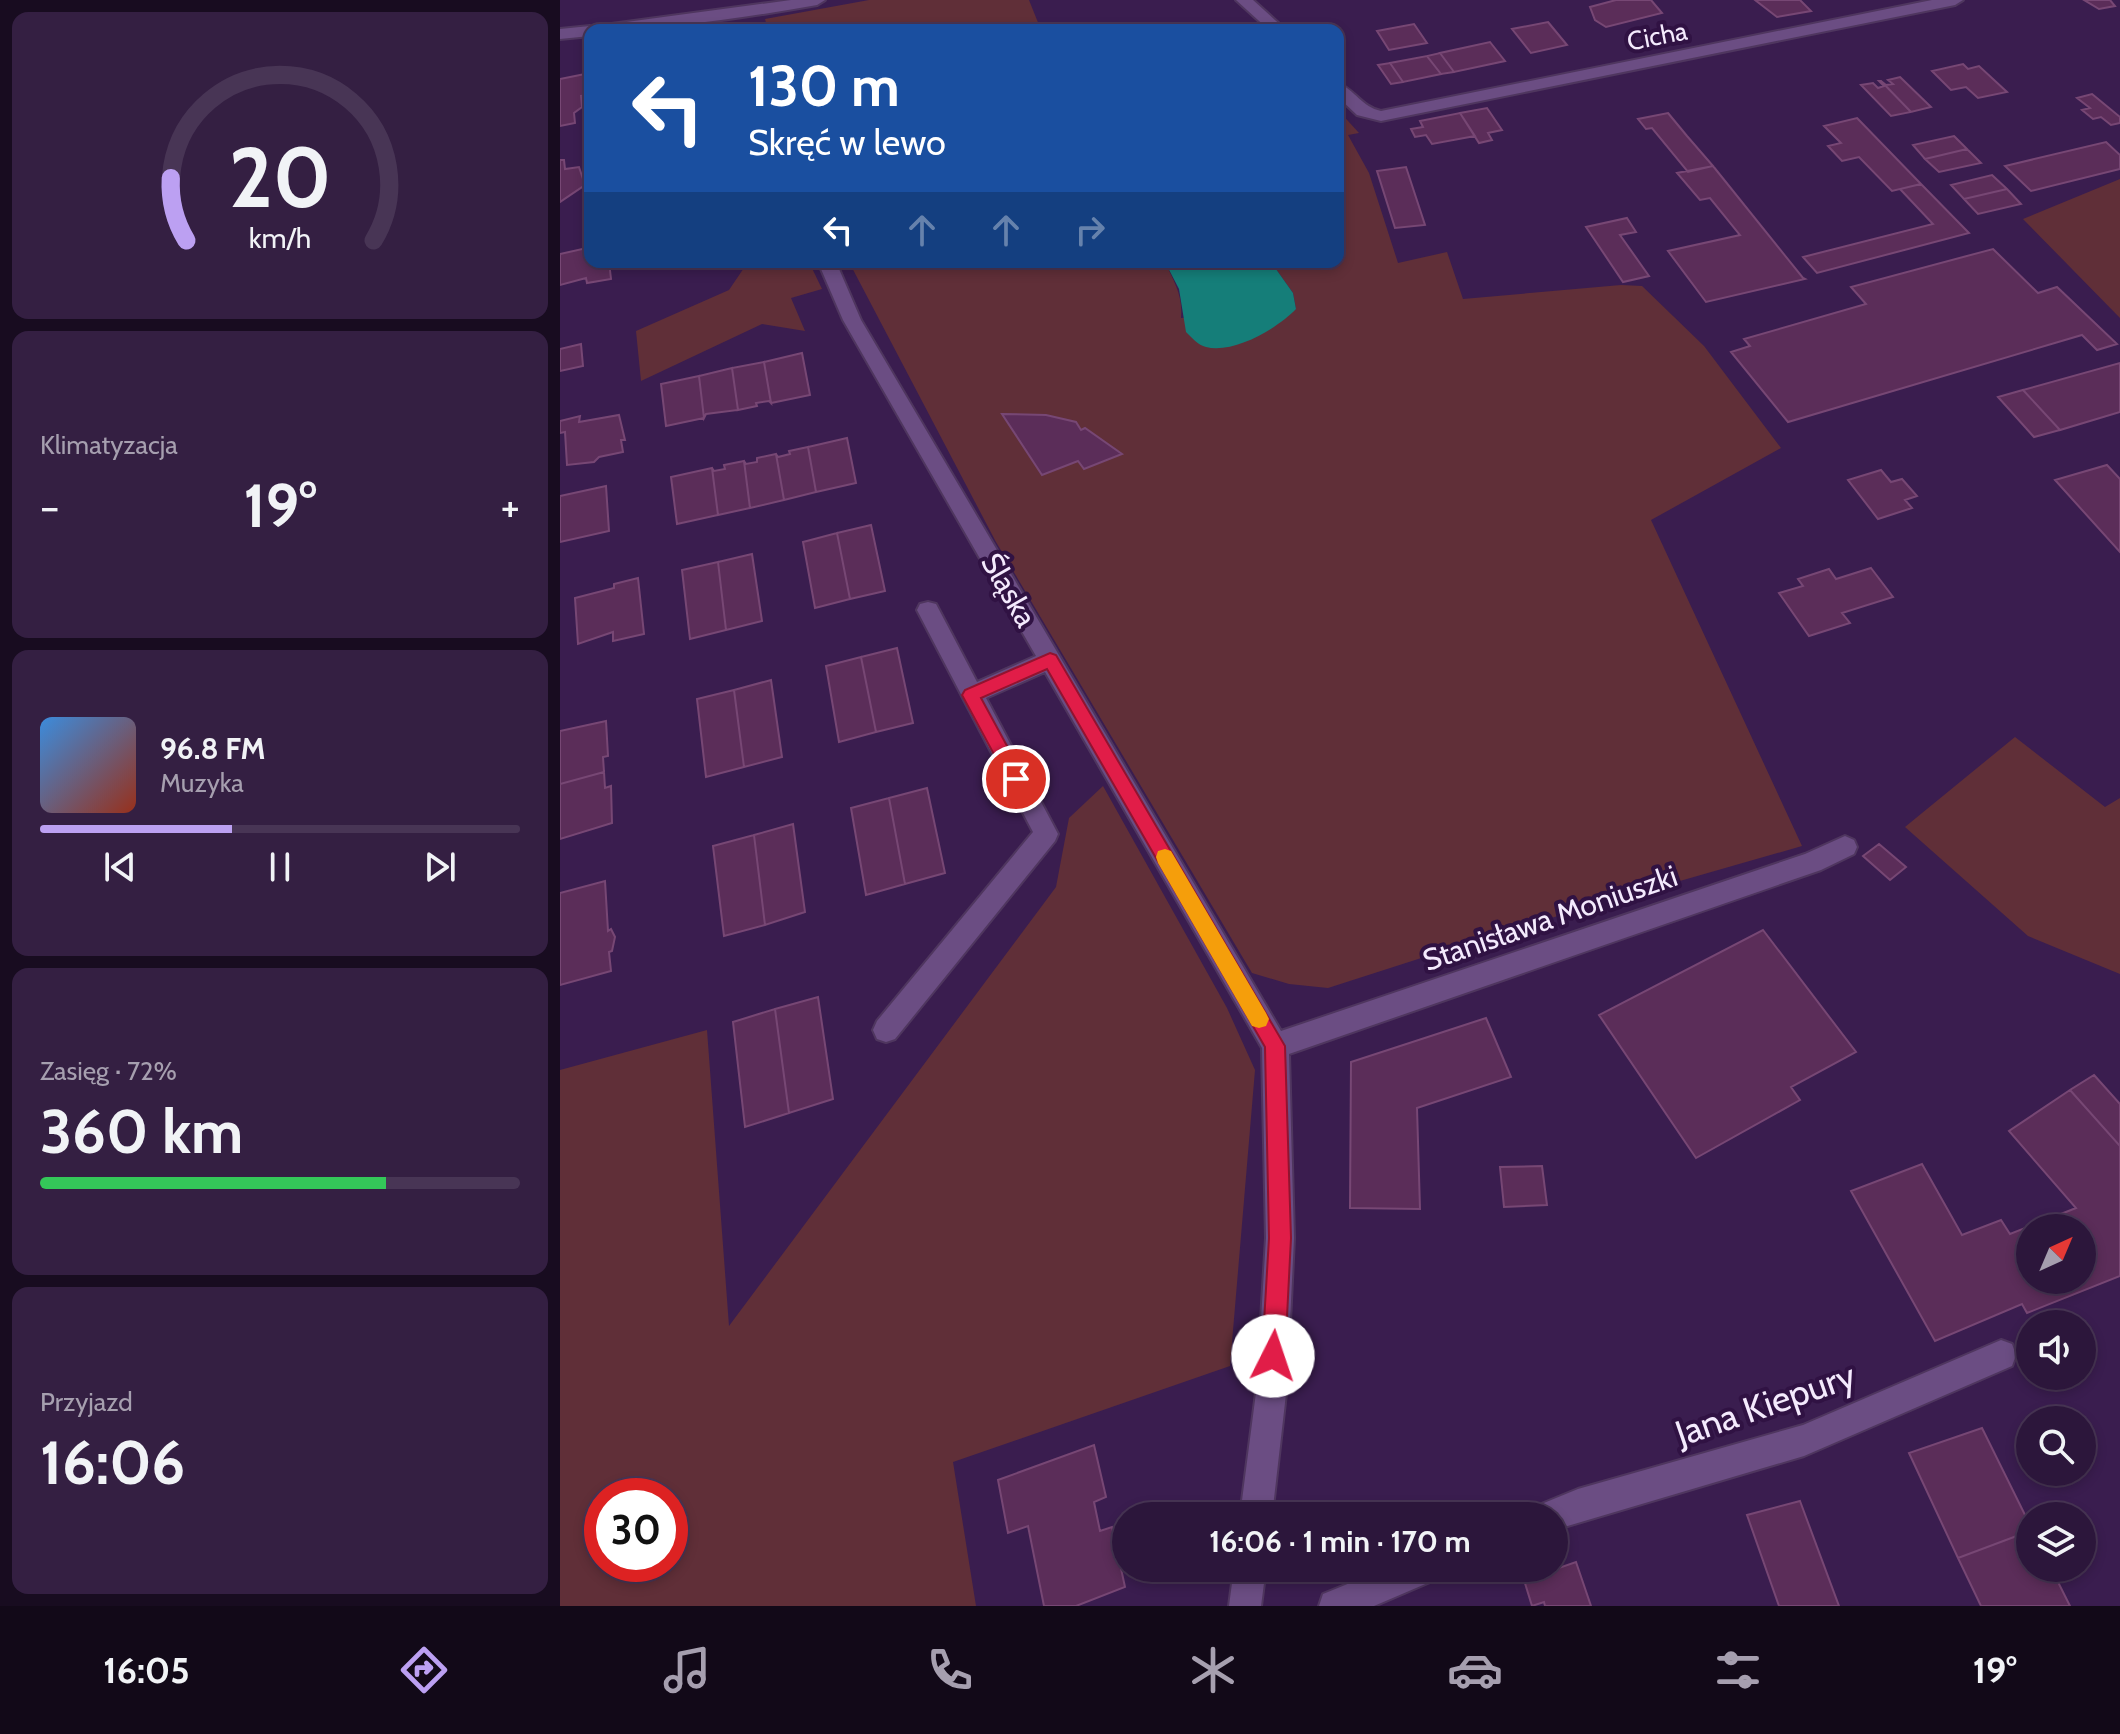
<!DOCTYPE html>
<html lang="pl">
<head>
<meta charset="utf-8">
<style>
	body { margin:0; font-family:Cabin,sans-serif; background:#341f42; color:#f1f3f6; height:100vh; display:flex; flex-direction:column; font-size:30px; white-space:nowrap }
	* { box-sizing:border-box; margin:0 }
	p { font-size:26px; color:#a69faf }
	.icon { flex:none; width:44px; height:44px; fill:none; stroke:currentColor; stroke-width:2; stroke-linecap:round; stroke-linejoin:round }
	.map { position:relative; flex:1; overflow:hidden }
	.panel { display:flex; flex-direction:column; gap:12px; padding:12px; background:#180c20; width:560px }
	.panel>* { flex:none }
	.top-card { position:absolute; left:24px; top:24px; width:760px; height:244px; border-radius:16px; box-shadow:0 4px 12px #0003,0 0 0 2px #483555; background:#1a4fa0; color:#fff; overflow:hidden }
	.needle { width:52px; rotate:44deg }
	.fabs { position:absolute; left:1456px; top:1214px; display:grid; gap:16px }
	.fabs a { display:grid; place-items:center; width:80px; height:80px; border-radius:50%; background:#2c163b; box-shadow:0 4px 12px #0003,0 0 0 2px #483555; font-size:40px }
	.speed { position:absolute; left:24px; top:1478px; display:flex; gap:16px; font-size:40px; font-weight:700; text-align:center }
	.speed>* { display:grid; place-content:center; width:104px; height:104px; border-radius:50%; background:#2c163b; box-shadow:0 4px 12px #0003,0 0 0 2px #483555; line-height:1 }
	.speed .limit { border:12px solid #d22; background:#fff; color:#111 }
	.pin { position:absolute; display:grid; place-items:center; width:68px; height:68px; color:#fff; margin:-34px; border:4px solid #fff; border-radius:50%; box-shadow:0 2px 8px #0007 }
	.me { position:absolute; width:88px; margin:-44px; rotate:4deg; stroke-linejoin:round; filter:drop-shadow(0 0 6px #0008) }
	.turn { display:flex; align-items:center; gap:28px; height:168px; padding:0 32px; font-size:36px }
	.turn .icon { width:104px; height:104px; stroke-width:2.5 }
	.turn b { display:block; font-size:56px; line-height:68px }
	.lanes { display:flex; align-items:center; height:76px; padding:0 32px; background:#0003; justify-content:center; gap:40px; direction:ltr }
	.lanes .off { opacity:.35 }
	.big { font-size:60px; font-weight:800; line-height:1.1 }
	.panel .tile { flex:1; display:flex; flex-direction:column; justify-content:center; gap:12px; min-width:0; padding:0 28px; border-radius:16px; background:#341f42 }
	.panel .dial { align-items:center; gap:0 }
	.dial svg { height:208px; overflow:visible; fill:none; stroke:#483555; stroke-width:7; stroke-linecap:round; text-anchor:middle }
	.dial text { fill:#f1f3f6; stroke:none }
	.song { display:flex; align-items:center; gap:24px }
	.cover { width:96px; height:96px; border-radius:12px; background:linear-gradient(135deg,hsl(210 70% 55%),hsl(10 70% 35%)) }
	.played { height:8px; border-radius:4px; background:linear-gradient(90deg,#bca0f2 40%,#483555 40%) }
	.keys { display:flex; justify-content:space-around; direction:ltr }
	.heat { display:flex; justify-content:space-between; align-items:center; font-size:44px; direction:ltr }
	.charge { height:12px; border-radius:6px; background:linear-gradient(90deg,#34c759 72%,#483555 0) }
	.trip { position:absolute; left:552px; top:1502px; width:456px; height:80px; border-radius:40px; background:#2c163b; box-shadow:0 4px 12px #0003,0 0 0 2px #483555; font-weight:800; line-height:80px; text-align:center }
	.dock { display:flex; height:128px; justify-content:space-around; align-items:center; background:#120918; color:#a69faf }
	.dock .icon { width:56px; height:56px }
	.dock .current { color:#bca0f2 }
	.dock b { font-size:36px; color:#f1f3f6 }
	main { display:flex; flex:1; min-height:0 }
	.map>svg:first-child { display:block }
	.green { fill:#602f38; fill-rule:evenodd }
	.water { fill:#157e79 }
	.building { fill:#5b2d59; stroke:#774774; stroke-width:2; fill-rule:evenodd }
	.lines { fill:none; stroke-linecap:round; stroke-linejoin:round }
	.minor-casing { stroke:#4f365f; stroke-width:4 }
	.minor { fill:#6b4d83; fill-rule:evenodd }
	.route { fill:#e11d48; stroke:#92132f; stroke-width:2 }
	.slow { fill:#f59e0b }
	.labels { text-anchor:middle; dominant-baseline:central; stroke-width:8; stroke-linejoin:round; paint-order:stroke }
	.far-street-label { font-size:26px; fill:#f4eafd; stroke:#301243 }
	.street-label { font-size:30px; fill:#f4eafd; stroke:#301243 }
	.near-street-label { font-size:36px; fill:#f4eafd; stroke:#301243 }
</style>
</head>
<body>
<main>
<section class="panel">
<div class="tile dial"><svg viewBox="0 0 100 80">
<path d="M14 69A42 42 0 1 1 86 69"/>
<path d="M14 69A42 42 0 0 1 8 45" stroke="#bca0f2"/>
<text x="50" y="56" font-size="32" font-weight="700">20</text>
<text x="50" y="72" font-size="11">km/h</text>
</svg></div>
<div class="tile"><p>Klimatyzacja</p>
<div class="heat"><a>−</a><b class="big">19°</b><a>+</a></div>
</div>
<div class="tile">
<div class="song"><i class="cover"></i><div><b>96.8 FM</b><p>Muzyka</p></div></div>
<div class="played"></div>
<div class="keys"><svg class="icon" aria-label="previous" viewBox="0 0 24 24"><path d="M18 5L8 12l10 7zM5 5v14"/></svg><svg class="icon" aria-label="pause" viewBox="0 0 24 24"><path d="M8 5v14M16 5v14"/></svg><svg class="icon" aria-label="next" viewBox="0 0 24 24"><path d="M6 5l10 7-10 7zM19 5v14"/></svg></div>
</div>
<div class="tile"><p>Zasięg · 72%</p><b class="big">360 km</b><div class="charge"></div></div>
<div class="tile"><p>Przyjazd</p><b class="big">16:06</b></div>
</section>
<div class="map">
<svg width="1560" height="1606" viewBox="0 0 1560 1606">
	<rect width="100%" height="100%" fill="#3a1d4f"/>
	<!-- green -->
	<path class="green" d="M309,0H469L481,30H208L205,19Z
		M778,110L799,133L788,135L809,173L838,263L887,252L903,299L1061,285L1082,286L1144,346L1221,448L1091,520L1242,846L939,933L768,988L729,984L692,973L436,542L289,262H605C614,282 623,295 621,318L736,309L733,293L711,262H778Z
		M1560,179V318L1463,219Z
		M188,262H249L262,289L231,298L245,331L202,324L81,381L76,331L169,290Z
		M1455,737L1545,807L1560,798V974L1468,936L1345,827Z
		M543,786L667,1008L695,1070L670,1366L393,1462L416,1606H0V1070L147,1030L169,1326L496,887L509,818ZM42,1496H110V1564H42Z"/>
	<!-- water -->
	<path class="water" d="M605,262H711L733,293L736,309C718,328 674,354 646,347C638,345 632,338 626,332L619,289Z"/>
	<!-- building -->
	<path class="building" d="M1056,0H1091L1102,13L1046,27L1035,20L1030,7Z
		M1195,0H1240L1251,11L1217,17Z
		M1524,0H1550L1555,6L1539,9Z
		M988,22L1007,45L971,53L952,29Z
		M854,24L867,43L829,50L817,31Z
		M930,42L945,61L894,72L880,53Z
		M880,53L894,72L881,74L867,56Z
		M867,56L881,74L843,82L830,63Z
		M830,63L843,82L831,84L818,65Z
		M1403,64L1408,69L1419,66L1447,92L1418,98L1406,87L1391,90L1372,71Z
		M30,73V95L21,96L22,107L14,113L15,123L0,126V79Z
		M1340,77L1371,107L1351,112L1321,81L1326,85L1333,84L1328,80Z
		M1319,81H1321L1351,112L1331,116L1301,85L1313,83L1318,88L1324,86Z
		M1532,94L1560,117V123L1551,125L1541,117L1533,119L1522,110L1530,108L1517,98Z
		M927,108L942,130L928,133L932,140L919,143L900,113Z
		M900,113L915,136L872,144L866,135L855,137L851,129L863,127L860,121Z
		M1108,113L1127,136L1153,166L1128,172L1092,128L1086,129L1078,119Z
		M1297,118L1361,184L1332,191L1299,157L1282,161L1268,146L1281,143L1264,126Z
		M1394,136L1407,149L1365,159L1353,145Z
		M1546,142L1560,155V169L1471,191L1445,166Z
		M1407,149L1421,163L1379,172L1365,159Z
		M0,160H4L5,169L19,167L25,185L0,202Z
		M1153,166L1243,278L1245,279L1146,302L1108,251L1180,235L1150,198L1140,200L1117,173Z
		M846,167L865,225L835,228L817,171Z
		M1432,175L1447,189L1404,199L1391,185Z
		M1361,184L1409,233L1257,273L1243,257L1373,224L1340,189Z
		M1447,189L1461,204L1418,214L1404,199Z
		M1067,218L1076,232L1060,235L1089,276L1063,282L1026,227Z
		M27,245H30V262H49L51,279L27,283L26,278L0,285V254L27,248Z
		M1433,249L1478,293L1497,287L1557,344L1537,350L1522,335L1228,422L1171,352L1190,346L1184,339L1306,304L1291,287Z
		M21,344L23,366L0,371V349Z
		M242,353L250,395L211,403L204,362Z
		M204,362L211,403L209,401L196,403L197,406L178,410L172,368Z
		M1560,363V412L1500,430L1463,390Z
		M172,368L178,410L146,414L144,418L139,376Z
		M139,376L144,418L106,426L101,384Z
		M1463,390L1500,430L1474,437L1438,397Z
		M442,414L486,415L516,422L521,430L525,428L562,454L524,469L518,461L482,475Z
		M59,415L65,440H61L63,452L39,457L34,462L7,465L5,432L0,433V421L20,416L19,422Z
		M287,438L296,483L256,492L248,447Z
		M248,447L256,492L224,500L216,454L218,457L230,454L229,451Z
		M216,454L224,500L190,508L184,461L186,464L197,462V458Z
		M184,461L190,508L158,515L152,468L154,471L165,469L164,465Z
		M1547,465L1560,479V552L1495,480Z
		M152,468L158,515L117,524L111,477Z
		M1321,470L1331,482L1342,479L1357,496L1345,500L1352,508L1318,519L1288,480Z
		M46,486L49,531L0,542V496Z
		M311,525L325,591L290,599L277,533Z
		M277,533L290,599L255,608L243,542Z
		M192,554L202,621L166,630L158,562Z
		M158,562L166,630L130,639L122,570Z
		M1311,568L1333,597L1282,613L1290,623L1249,636L1219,593L1243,586L1238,579L1269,569L1276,579Z
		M78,578L84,634L53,641V632L18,644L15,598L54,588V584Z
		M337,648L353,723L316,732L301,657Z
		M301,657L316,732L279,742L266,666Z
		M211,680L222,757L184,767L174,690Z
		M174,690L184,767L146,777L137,699Z
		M46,721L48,756L43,757L44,772L0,784V731Z
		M44,772L45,788L51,786L52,823L0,839V784Z
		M367,788L385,873L345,884L329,798Z
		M329,798L345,884L306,895L291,808Z
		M233,824L245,912L205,925L194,835Z
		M194,835L205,925L164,936L153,846Z
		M1319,844L1346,867L1330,880L1303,856Z
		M45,881L48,931L51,929L55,937L52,951L49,952L51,971L0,985V893Z
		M1203,930L1296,1052L1231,1087L1240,1100L1136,1158L1039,1015Z
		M258,997L273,1099L229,1113L215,1009Z
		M215,1009L229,1113L185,1127L173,1022Z
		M926,1018L951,1077L857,1108L860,1209L790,1208L791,1062Z
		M1534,1075L1560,1104V1146L1510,1090Z
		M1510,1090L1560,1146V1276L1467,1313L1462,1304L1375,1341L1291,1191L1362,1164L1402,1235L1441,1220L1450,1234L1516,1208L1449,1131ZM1470,1228H1522V1280H1470Z
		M982,1166L987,1205L944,1207L940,1167Z
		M1422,1428L1470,1525V1531L1398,1558L1349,1453Z
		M534,1445L546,1497L534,1502L540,1531L552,1527L565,1587L516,1606H484L468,1526L448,1533L438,1480Z
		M1240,1501L1279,1606H1219L1187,1515Z
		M1470,1531V1568H1491L1510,1606H1421L1398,1558Z
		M1016,1562L1031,1606H985L984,1602L972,1606L964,1580Z"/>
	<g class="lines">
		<defs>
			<path id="minor" d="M231,0H265L257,5C182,18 107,30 30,30V36L0,39V29L30,26L37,29L44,25Z
				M676,0H693L726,30H709Z
				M1372,0H1403L1395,5L821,121L797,115L778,97V83C795,90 802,107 821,111Z
				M258,262H276L301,320L721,1031L1245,854L1285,836L1294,840L1297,847L1294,854L1261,870L729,1054L734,1238L727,1385L712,1516H680L697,1385L706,1238L702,1048L485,672L426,698L498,834L495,841L335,1039L326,1042L317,1039L313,1030L317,1021L473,832L357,610L360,604L368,602L376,604L417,682L476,656L283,320Z
				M1441,1340L1452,1344L1456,1355L1452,1366L1244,1456L994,1530V1516H974L979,1505L1018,1489L1243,1425Z
				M674,1568H706L701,1606H669Z
				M827,1568H882L877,1579L814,1606H759L763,1594Z"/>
		</defs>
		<!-- minor casing -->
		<use href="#minor" class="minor-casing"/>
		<!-- minor -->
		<use href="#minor" class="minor"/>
	</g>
	<!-- route -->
	<path class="route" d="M490,653L496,655L725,1046L731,1238L725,1356L721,1364L713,1367L705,1364L702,1356L709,1238L705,1047L487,669L421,698L465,779L456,786L450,784L402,695L405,690Z"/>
	<!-- slow -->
	<path class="slow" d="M605,849L611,851L706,1013L709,1019L706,1026L699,1028L692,1026L598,863L596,857L598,851Z"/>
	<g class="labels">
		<!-- far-street labels -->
		<g class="far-street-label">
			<text transform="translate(1097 36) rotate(-11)">Cicha</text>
		</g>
		<!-- street labels -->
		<g class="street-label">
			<text transform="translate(449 590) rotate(60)">Śląska</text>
			<text transform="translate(990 918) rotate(-19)">Stanisława Moniuszki</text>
		</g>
		<!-- near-street labels -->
		<g class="near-street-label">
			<text transform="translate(1205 1404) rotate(-19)">Jana Kiepury</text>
		</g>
	</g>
</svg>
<div class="fabs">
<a><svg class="needle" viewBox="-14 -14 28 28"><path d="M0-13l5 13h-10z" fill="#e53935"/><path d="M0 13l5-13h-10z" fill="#a69faf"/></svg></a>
<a><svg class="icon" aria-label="sound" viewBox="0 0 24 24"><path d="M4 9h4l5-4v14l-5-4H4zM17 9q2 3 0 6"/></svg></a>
<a><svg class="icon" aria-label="search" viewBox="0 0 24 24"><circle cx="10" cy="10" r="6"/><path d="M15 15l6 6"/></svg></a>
<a><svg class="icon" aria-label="layers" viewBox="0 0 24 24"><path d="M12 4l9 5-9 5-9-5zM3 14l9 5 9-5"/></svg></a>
</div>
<div class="speed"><div class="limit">30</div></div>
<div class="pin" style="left:456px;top:779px;background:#d93025"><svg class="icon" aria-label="arrive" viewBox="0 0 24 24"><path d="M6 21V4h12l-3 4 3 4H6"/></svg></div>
<svg class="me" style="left:713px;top:1356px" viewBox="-20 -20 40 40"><circle r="19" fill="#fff"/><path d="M0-13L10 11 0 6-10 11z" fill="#e11d48"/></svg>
<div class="trip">16:06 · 1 min · 170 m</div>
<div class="top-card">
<div class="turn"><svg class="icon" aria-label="left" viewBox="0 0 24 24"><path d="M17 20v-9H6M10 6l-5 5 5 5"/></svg><div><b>130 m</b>Skręć w lewo</div></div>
<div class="lanes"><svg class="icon" aria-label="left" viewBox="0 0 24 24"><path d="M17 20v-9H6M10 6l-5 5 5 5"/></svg><svg class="icon off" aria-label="ahead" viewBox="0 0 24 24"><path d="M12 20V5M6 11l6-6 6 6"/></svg><svg class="icon off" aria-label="ahead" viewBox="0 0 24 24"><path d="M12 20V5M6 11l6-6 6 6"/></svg><svg class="icon off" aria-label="right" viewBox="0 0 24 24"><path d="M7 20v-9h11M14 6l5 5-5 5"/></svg></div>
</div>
</div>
</main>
<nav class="dock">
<b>16:05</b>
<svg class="icon current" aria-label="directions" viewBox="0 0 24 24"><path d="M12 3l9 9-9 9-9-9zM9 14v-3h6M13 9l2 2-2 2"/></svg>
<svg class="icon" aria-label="music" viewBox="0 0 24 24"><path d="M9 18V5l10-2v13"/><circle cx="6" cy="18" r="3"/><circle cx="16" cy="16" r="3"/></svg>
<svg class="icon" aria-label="phone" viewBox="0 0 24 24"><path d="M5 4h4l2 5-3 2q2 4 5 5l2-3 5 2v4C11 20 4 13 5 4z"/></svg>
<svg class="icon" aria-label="climate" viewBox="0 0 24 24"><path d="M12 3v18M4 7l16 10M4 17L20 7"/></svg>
<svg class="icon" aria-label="car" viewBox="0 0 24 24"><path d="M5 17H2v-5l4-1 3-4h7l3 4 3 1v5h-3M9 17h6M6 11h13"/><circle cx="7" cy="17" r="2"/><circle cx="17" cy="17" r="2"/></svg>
<svg class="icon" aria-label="filters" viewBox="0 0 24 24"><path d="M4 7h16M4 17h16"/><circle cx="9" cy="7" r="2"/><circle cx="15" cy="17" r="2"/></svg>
<b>19°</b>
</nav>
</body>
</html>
